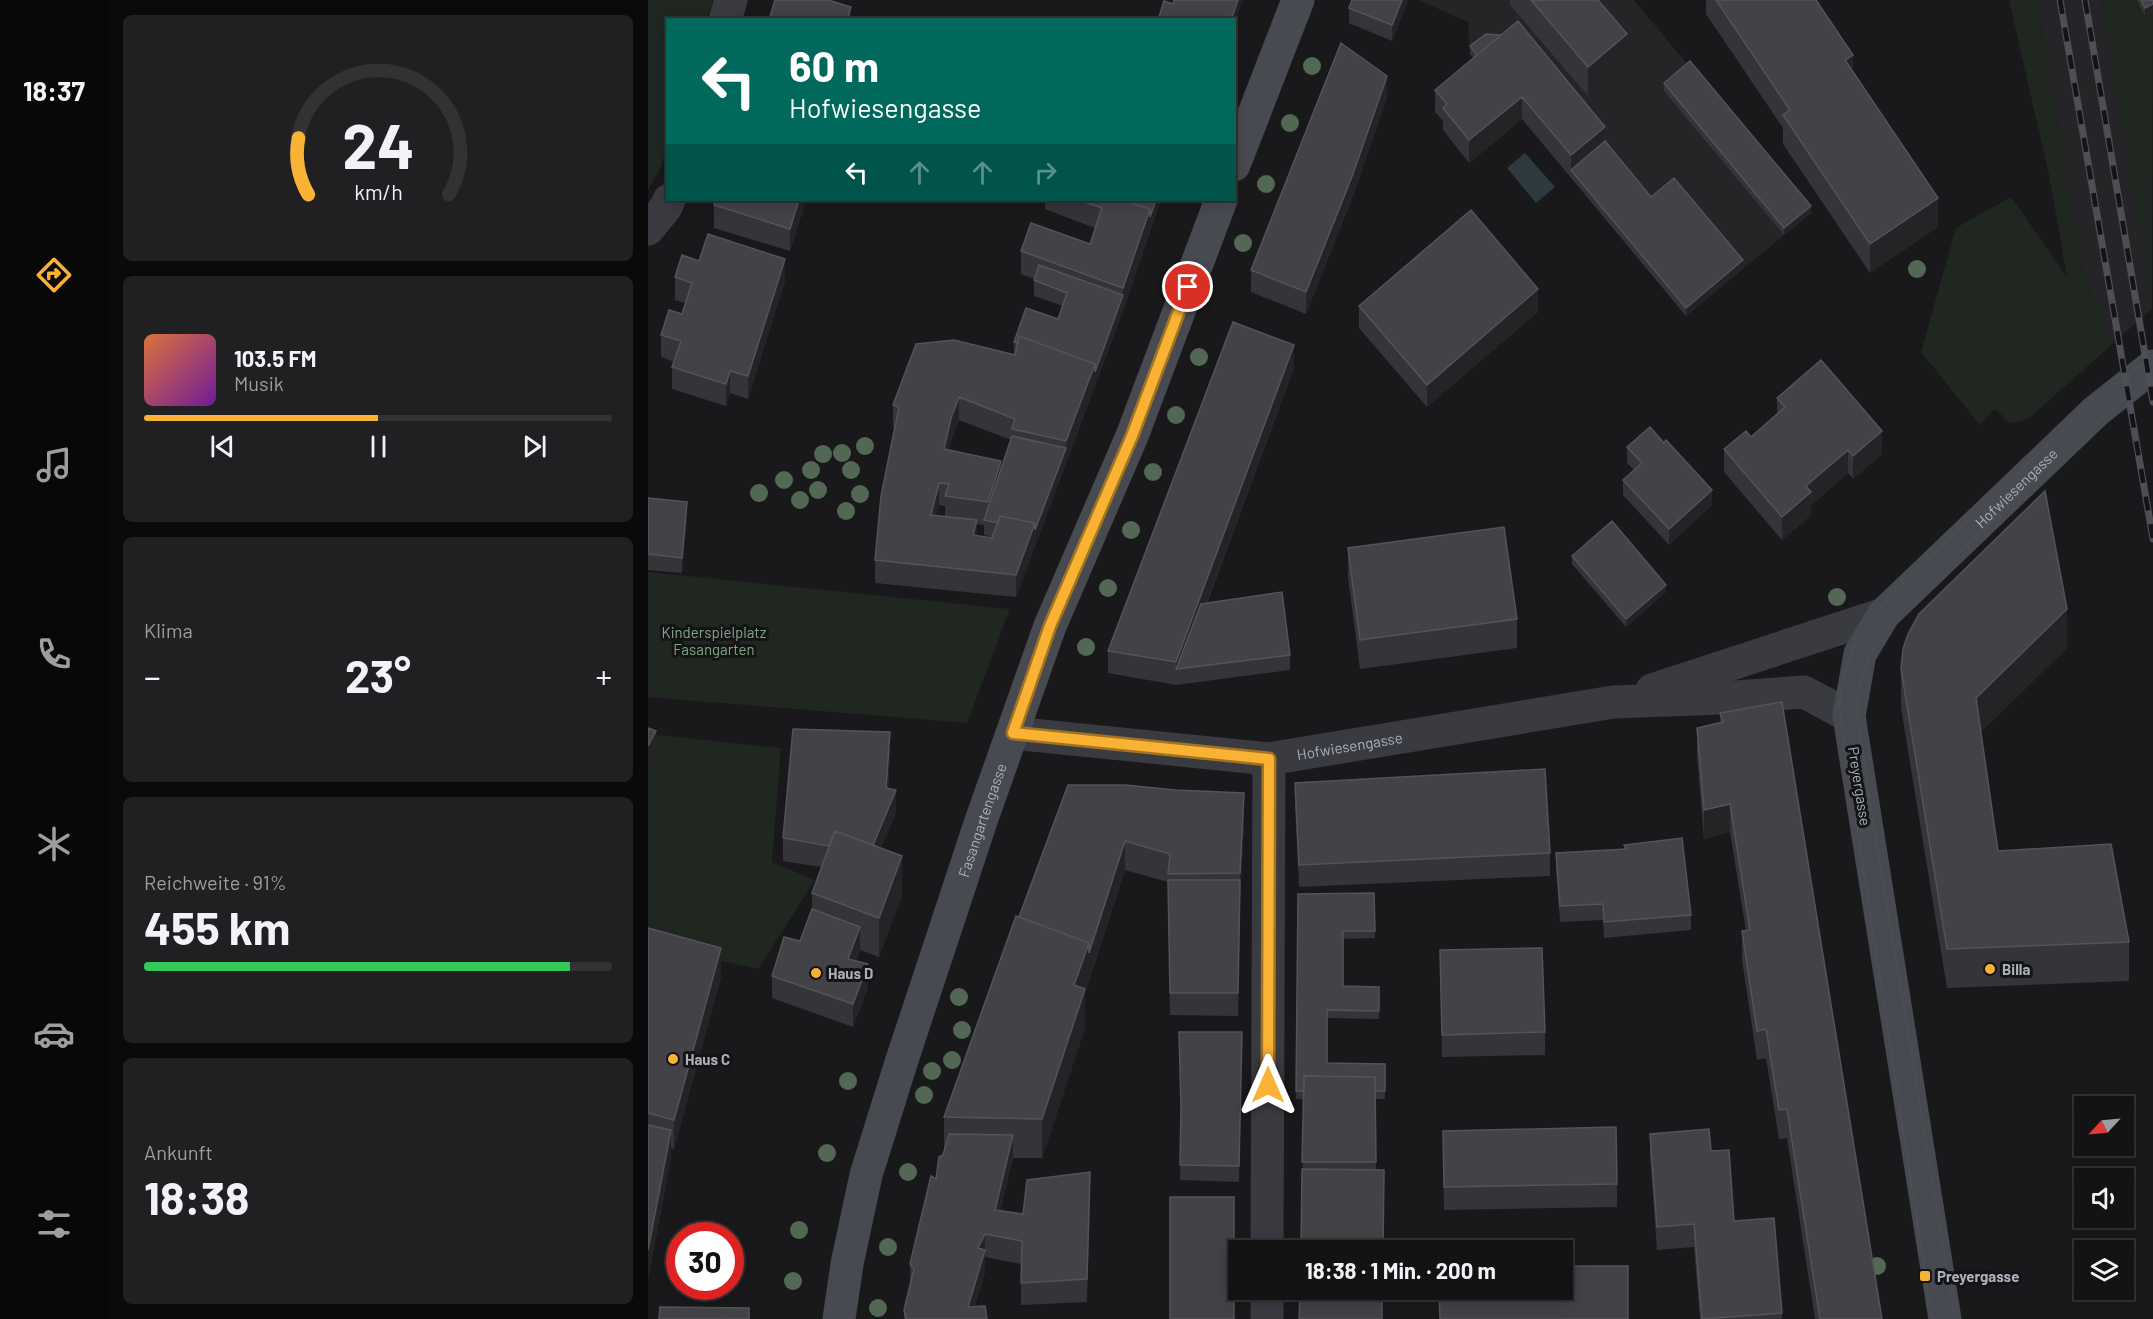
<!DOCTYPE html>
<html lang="de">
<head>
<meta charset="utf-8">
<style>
	body { margin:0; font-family:Barlow,sans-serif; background:#202022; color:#f1f3f6; height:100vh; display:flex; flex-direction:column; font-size:22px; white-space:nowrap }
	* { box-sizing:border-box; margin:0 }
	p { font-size:20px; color:#9d9ea0 }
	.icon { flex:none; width:33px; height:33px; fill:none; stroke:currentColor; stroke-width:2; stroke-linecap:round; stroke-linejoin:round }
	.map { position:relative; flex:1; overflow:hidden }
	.side { display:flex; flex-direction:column; gap:15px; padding:15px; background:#0a0a0b; width:540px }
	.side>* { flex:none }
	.hud { position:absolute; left:18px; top:18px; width:570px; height:183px; border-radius:0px; box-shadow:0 3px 15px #0003,0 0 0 2px #323234; background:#00695c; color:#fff; overflow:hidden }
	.needle { width:39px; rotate:244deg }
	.fabs { position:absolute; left:1426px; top:1096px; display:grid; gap:12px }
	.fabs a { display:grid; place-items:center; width:60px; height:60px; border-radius:0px; background:#131314; box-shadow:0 3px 15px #0003,0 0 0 2px #323234; font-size:30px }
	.speed { position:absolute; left:18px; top:1222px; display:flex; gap:12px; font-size:30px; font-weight:700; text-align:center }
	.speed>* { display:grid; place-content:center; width:78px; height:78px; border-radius:50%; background:#131314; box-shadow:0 3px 15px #0003,0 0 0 2px #323234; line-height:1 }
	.speed .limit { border:9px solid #d22; background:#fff; color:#111 }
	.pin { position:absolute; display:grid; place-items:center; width:51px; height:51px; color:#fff; margin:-26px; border:3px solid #fff; border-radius:50%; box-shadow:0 2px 6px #0007 }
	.me { position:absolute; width:66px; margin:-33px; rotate:0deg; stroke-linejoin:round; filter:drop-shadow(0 0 4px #0008) }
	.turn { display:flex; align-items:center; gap:21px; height:126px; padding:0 24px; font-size:27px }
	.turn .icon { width:78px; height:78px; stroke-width:2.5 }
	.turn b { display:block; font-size:42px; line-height:51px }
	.lanes { display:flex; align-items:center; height:57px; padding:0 24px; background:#0003; justify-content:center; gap:30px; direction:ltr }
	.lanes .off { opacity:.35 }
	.big { font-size:45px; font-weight:700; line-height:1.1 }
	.side .widget { flex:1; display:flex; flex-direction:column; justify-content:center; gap:9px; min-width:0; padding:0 21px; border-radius:9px; background:#202022 }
	.side .dial { align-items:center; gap:0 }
	.dial svg { height:156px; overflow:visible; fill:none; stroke:#323234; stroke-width:7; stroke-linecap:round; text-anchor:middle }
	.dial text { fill:#f1f3f6; stroke:none }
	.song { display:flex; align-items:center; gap:18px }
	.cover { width:72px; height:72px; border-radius:9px; background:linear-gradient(135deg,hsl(20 70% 55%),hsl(280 70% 35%)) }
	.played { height:6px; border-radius:3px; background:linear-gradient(90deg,#f9b233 50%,#323234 50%) }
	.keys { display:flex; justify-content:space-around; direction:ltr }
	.heat { display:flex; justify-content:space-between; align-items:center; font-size:33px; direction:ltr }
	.charge { height:9px; border-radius:4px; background:linear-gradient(90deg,#34c759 91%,#323234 0) }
	.trip { position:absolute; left:580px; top:1240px; width:345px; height:60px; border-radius:0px; background:#131314; box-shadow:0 3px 15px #0003,0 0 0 2px #323234; font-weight:700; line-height:60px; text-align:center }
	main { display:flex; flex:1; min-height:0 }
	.dock { display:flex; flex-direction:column; width:108px; justify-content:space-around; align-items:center; background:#080808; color:#9d9ea0 }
	.dock .icon { width:42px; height:42px }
	.dock .current { color:#f9b233 }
	.dock b { font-size:27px; color:#f1f3f6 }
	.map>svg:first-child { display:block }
	.built { fill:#252528 }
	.green { fill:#1f2720 }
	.water { fill:#2e3940 }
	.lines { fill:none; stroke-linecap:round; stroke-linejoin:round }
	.street { stroke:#3a3b41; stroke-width:33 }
	.secondary { stroke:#484a51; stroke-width:33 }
	.tram { stroke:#4d4f56; stroke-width:1.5 }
	.rail-casing { stroke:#4d4f56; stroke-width:7 }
	.rail { stroke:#141416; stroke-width:4.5; stroke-dasharray:14; stroke-linecap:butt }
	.tree { fill:#526754 }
	.wall { fill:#353539; fill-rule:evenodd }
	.shaded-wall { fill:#242427 }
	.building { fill:#424247; stroke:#525459; stroke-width:1.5 }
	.route-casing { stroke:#a27421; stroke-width:15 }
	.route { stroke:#f9b233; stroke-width:10 }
	.poi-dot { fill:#f9b233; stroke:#141416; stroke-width:2 }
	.labels { text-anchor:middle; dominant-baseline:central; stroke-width:6; stroke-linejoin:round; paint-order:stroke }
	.street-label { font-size:15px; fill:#abb0bb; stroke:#141416 }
	.park-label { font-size:15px; fill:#81a783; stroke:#141416 }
	.poi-label { font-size:15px; font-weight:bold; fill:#abb0bb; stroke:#141416; text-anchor:start }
</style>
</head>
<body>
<main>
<nav class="dock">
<b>18:37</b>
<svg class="icon current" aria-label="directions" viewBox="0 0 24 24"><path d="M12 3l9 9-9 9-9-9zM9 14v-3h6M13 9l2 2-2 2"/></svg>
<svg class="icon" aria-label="music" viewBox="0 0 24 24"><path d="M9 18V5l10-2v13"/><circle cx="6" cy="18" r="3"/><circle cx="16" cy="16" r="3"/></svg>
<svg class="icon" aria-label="phone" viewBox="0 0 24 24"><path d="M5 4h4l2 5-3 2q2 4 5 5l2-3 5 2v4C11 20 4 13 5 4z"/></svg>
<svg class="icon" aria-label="climate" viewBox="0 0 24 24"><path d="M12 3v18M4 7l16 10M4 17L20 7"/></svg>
<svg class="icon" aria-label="car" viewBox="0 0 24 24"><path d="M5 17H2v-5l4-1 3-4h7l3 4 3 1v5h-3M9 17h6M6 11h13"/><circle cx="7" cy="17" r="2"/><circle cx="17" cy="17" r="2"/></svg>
<svg class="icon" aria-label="filters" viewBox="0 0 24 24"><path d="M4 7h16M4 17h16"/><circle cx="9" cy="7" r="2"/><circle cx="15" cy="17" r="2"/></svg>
</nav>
<section class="side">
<div class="widget dial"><svg viewBox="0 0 100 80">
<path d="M14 69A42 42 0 1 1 86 69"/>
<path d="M14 69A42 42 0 0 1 9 40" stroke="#f9b233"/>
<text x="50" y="56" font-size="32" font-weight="700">24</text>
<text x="50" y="72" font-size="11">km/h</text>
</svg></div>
<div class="widget">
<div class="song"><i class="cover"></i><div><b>103.5 FM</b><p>Musik</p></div></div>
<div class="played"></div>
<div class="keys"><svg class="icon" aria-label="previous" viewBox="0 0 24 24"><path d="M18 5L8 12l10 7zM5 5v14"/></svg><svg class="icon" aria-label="pause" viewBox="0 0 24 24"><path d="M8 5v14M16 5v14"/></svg><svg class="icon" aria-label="next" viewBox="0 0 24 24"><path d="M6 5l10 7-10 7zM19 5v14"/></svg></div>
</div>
<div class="widget"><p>Klima</p>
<div class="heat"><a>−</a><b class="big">23°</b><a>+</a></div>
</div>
<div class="widget"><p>Reichweite · 91%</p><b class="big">455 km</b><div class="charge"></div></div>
<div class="widget"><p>Ankunft</p><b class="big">18:38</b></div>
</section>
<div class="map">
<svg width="1505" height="1319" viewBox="0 0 1505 1319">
	<rect width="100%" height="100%" fill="#19191b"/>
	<!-- built -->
	<path class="built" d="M770,0H986L1163,213L1038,316L822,54L820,22Z
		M1388,0H1454L1504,309L1460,348L1453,304L1448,305L1434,268Z"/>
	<!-- green -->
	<path class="green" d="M0,0H65L59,19L20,20L19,147L13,167L0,190Z
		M1361,0H1388L1434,268L1447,304H1453L1460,348L1380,419L1362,423L1347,409L1332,425L1273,352L1308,228L1363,197L1419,277L1401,175Z
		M1454,0H1505L1504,309L1497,267Z
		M0,572L362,609L319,723L0,697Z
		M0,734L133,748L124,862L167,880L110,969L0,945Z"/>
	<!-- water -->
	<path class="water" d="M877,153L907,187L888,203L859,168Z"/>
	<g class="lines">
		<!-- street -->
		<g class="street">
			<path d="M77,20L83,0"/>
			<path d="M0,229L18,207L21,200"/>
			<path d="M1004,690L1236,614"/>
			<path id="s1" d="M365,733L621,759L965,702L1074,698L1156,692L1201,716"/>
			<path d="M619,1251L621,759"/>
			<path d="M619,1319V1290"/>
		</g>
		<!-- secondary -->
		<g class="secondary">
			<path d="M586,165L650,0"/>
			<path id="s2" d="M191,1319L199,1264L218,1175L253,1063L333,821L402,626L484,436L573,200"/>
			<path id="s3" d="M1297,1319L1201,716L1212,654L1236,614L1448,411L1505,366"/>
		</g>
		<!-- tram -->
		<path class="tram" d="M1284,1319L1193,722C1186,666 1217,623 1254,584L1424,421L1505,355
			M1307,1319L1225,822L1209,715L1211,687L1221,656L1233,633L1248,613L1430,438L1505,376"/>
		<defs>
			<path id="rail" d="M1412,0L1505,539
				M1437,0L1505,402"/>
		</defs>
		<!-- rail casing -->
		<use href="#rail" class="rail-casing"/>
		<!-- rail -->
		<use href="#rail" class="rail"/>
	</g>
	<!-- trees -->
	<g class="tree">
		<circle cx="664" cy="66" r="9"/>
		<circle cx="642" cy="123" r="9"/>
		<circle cx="618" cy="184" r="9"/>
		<circle cx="595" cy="243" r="9"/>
		<circle cx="1269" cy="269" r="9"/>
		<circle cx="551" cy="357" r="9"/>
		<circle cx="528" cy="415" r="9"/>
		<circle cx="217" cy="446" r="9"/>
		<circle cx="194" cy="453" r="9"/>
		<circle cx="175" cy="454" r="9"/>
		<circle cx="163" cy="470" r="9"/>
		<circle cx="203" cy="470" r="9"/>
		<circle cx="505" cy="472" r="9"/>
		<circle cx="136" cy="480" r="9"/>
		<circle cx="170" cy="490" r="9"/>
		<circle cx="111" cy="493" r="9"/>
		<circle cx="212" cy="494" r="9"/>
		<circle cx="152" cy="500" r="9"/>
		<circle cx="198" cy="511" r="9"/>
		<circle cx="483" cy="530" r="9"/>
		<circle cx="460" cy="588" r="9"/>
		<circle cx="1189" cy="597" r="9"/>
		<circle cx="438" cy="647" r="9"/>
		<circle cx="311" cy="997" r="9"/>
		<circle cx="314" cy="1030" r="9"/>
		<circle cx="304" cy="1060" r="9"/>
		<circle cx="284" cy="1071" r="9"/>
		<circle cx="200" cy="1081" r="9"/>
		<circle cx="276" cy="1095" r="9"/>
		<circle cx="179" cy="1153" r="9"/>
		<circle cx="260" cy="1172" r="9"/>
		<circle cx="151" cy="1230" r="9"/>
		<circle cx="240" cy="1247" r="9"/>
		<circle cx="1229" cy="1266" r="9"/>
		<circle cx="145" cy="1281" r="9"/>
		<circle cx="230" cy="1308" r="9"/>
	</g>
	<!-- wall -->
	<path class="wall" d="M760,0L744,41L701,23V8Z
		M862,0H950L979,63L940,96L862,5Z
		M1058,0H1168L1205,73L1290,227L1222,273L1135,144V128L1058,14Z
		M1489,0H1505V12L1497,16Z
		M822,46L957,141L1003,197L1095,268L1038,316L874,119L821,163L795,130V121L787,112V90L825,58L822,54Z
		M1016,83L1163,213L1136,235L1016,91Z
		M739,98L705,196L658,314L603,292V270Z
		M67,200H158L142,251L66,228V205Z
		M397,200H513L475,311L368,597L227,583V560L247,428L245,427V405L366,355V342L410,319L415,306L386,296V279L373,274V251L442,244L447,228L397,209ZM311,420L363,440L353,468L301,450L303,441ZM291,505L297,506V517L288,516ZM329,524L336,525V535L344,537V538L329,536Z
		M51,261L137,281L100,399L82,393L78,406L24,389V367L26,362L13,357V335L34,314L37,303L27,300V277Z
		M711,306L890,312L779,407L711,328Z
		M646,368L559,603L642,655V670L528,685L460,673V651Z
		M1129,398L1234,454L1205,479L1200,473L1163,505V515L1134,540L1076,472V449L1103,437L1129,414Z
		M979,447L1064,505L1021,545L975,495V480L986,470L979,463Z
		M0,498L39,518L34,573L0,570Z
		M700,548L869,619V648L712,669L700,577Z
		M924,556L1018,592L978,627L924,564Z
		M1419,648L1333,732L1350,851L1481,942V981L1299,988L1253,708V669Z
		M1072,713L1234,1319H1167L1139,1138L1131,1139L1118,1058L1109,1060L1094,960V931H1098L1082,832L1056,839L1049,757V728L1072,722Z
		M242,755L240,789L248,813L233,848L254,895L231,957L212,950L208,961L220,987L205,1027L124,998V976L152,941L164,909V893L173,867L135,861V838Z
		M647,783L902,853V876L651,887L647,805Z
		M420,785L596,822L592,902L590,1016L522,1015L520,882L477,870L437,994V1028L394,1158H365L352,1211L375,1214L442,1195L439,1302L373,1305V1264L337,1257V1272L327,1306L339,1319H256V1310L262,1285V1264L296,1153V1117Z
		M976,845L1043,915V930L956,938L955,920L912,922L908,868V853L976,849Z
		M726,893L727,938L695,939V986L731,987V1019L679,1018V1063L737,1064V1099H727L728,1170L653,1251L656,1099H648L650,894Z
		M0,928L73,977L26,1149L23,1148V1158L0,1279Z
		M792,950L897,1032V1055L794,1057Z
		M594,1032L591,1182L532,1180L533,1115Z
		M795,1131L969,1184V1207L796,1210Z
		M1002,1134L1063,1151L1086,1221L1134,1313V1319H1052L1046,1247L1009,1250L1002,1156Z"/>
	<!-- shaded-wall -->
	<path class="shaded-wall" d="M590,0H595L586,25V20H583Z
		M754,0H760L744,41V25Z
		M1505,4V12L1497,16V8Z
		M203,7V20H199Z
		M979,34V63L940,96V67Z
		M1205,55V84L1197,60Z
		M739,76V98L705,196L658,314V292Z
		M874,97V119L821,163V140Z
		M957,127V149L923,170V155Z
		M1290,198V227L1222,273V244Z
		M151,200H158L142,251V229Z
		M508,200H513L502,232V217Z
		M1163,206V213L1136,235V228Z
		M502,209V232L475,311L368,597V575L387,523L418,448V441L447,364L475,295V288Z
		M137,259V281L100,399V376Z
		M1095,260V268L1038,316V308Z
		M890,289V312L779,407V385Z
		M646,345V368L534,668L528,669V685V662Z
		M82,371V393L78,406V384Z
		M311,397V420L303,441L296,471V449L303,418Z
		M1234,431V454L1205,479V456Z
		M1200,450V473L1163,505V515L1134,540V517L1158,486Z
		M353,461V483L340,521V502Z
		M291,483V505L283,538V515Z
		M1064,490V505L1021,545V529Z
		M39,502V518L34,573V558Z
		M329,520V542L325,535Z
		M1018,585V592L978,627V619Z
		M1419,609V648L1328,737V698Z
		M8,731V753L0,769V746Z
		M242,732V755L238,811V788Z
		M248,790V813L218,882V859Z
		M596,793V822L592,902V873Z
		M1082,804V832L1056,839V810Z
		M477,841V870L437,994V1028L394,1158V1119L426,985Z
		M254,856V895L231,957V918Z
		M212,927V950L200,981V959Z
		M73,948V977L26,1149V1120Z
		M220,964V987L205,1027V1004Z
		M23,1130V1158L0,1279V1250Z
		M365,1135V1158L347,1233V1210Z
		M442,1172V1195L439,1302V1279Z
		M337,1234V1272L323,1319L320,1307L330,1248Z"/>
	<!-- building -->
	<path class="building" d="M127,0H180L203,7L199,20H121Z
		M526,0H590L583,20H510L516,1L525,4Z
		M704,0H754L744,25L701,8Z
		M883,0H950L979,34L940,67Z
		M1068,0H1168L1205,55L1197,60L1290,198L1222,244L1135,115L1142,110Z
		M1493,0H1505V4L1497,8Z
		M870,21L957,127L923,155L874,97L821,140L795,108L799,104L787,90Z
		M838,34L853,35L829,55L822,46Z
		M693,43L739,76L705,174L658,292L603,270Z
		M1042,61L1163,206L1136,228L1016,83Z
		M957,141L1003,197L1026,178L1095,260L1038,308L923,170Z
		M67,200H151L142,229L66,205Z
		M431,200H474L502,209L475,288L373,251L383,223L442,244L454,208Z
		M474,200H508L502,217V209Z
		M823,210L890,289L779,385L711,306Z
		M60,234L137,259L100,376L82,371L78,384L24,367L33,341L13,335L21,310L34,314L44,283L27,277L34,255L51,261Z
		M391,265L475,295L447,372V364L371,336L370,343L366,342L378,308L410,319L419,293L386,280Z
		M585,322L646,345L528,662L460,651Z
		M371,336L447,364L418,441L364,429L367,419L311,397L303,418L296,449L353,461L340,502L297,496L301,484L291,483L283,515L329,520L325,535L344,538L352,516L387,523L368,575L227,560L233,496L251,407L245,405L268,344L306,340L367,355Z
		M1173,360L1234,431L1205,456L1200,450L1158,486L1163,492L1134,517L1076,449L1098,431L1103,437L1137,407L1129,398Z
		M1002,427L1016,443L1018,440L1064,490L1021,529L975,480L994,463L979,447Z
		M364,436L418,448L387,530V523L352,516L350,523L336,520Z
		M1397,491L1419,609L1328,698L1350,851L1463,844L1481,942L1299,949L1253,669L1255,649L1260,634L1271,614Z
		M0,498L39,502L34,558L0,554Z
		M964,521L1018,585L978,619L924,556Z
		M856,527L869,619L712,640L700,548Z
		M634,592L642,655L528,669L553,604Z
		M1134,702L1234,1319H1172L1139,1109L1131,1110L1118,1029L1109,1031L1094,931L1102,930L1082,804L1056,810L1049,728L1075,722L1072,713Z
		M0,728L8,731L0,746Z
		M145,729L242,732L238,788L248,790L225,845L187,831L181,846L135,838Z
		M897,769L902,853L651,865L647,783Z
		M420,785H477L527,790L596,793L592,873L520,874L522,854L477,841L441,953V943L371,917Z
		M187,831L254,856L231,918L164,893Z
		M1034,838L1043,915L956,922L955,904L912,906L908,853L979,849L976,845Z
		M520,880H592L590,993H522Z
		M726,893L727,931H695V986L731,987V1011L679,1010V1063L737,1064V1091H727V1077L656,1076V1091H648L650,894Z
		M164,909L212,927L200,959L220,964L205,1004L124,976L136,937L152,941Z
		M368,916L441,943L426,985L437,989L394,1119L296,1117Z
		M0,928L73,948L26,1120L0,1113Z
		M894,948L897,1032L794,1035L792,950Z
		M531,1032H594L591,1166L532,1165L533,1107Z
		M656,1076L727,1077L728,1162H654Z
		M0,1125L23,1130L0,1250Z
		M968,1127L969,1184L796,1187L795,1131Z
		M1061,1129L1063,1151L1081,1150L1086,1221L1126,1218L1134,1313L1054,1319L1046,1224L1009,1227L1002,1134Z
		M301,1134L365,1135L347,1210L375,1214L379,1180L442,1172L439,1279L373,1283L374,1241L337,1234L330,1248L337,1250L320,1307L337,1306L339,1319H258L256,1310L266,1269L262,1264L283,1176L288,1179L291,1157L295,1155Z
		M654,1169L736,1170L735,1251H653Z
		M522,1197H586V1319H522Z
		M915,1266H980V1319H792L791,1290H915Z
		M652,1290H734V1319H651Z
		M12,1307L101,1308V1319H11Z"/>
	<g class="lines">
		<defs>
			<path id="route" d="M540,287L484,436L402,626L365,733L621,759L620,1085"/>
		</defs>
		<!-- route casing -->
		<use href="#route" class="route-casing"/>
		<!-- route -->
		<use href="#route" class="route"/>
	</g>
	<!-- markers -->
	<g class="poi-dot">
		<circle cx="1342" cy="969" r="6"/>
		<circle cx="168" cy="973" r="6"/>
		<circle cx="25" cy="1059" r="6"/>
		<rect x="1271" y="1270" width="12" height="12" rx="3"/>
	</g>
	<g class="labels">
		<!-- street labels -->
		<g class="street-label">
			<text stroke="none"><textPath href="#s3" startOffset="903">Hofwiesengasse</textPath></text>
			<text stroke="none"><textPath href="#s1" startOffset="339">Hofwiesengasse</textPath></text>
			<text transform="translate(1212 786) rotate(81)">Preyergasse</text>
			<text stroke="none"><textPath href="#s2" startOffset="520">Fasangartengasse</textPath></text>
		</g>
		<!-- park labels -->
		<g class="park-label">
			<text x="66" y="632">Kinderspielplatz<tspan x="66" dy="17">Fasangarten</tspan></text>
		</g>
		<!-- poi labels -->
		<g class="poi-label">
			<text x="1354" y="969">Billa</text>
			<text x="180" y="973">Haus D</text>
			<text x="37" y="1059">Haus C</text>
			<text x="1289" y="1276">Preyergasse</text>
		</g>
	</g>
</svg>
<div class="fabs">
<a><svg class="needle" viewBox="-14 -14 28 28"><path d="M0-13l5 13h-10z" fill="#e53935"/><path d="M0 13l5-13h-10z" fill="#9d9ea0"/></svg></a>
<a><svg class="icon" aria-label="sound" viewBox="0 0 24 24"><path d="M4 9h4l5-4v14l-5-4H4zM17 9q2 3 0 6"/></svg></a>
<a><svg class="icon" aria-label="layers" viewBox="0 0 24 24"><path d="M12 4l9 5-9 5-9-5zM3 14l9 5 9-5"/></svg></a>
</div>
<div class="speed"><div class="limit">30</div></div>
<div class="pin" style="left:540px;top:287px;background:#d93025"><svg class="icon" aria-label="arrive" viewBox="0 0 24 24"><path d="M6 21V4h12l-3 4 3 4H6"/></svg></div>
<svg class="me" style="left:620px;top:1085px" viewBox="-20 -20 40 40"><path d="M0-17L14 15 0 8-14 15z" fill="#f9b233" stroke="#fff" stroke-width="4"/></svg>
<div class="trip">18:38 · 1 Min. · 200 m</div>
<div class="hud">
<div class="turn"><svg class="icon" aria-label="left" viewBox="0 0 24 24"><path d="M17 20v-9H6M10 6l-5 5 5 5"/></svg><div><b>60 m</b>Hofwiesengasse</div></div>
<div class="lanes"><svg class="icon" aria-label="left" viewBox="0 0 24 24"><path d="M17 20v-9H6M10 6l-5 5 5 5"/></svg><svg class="icon off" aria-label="ahead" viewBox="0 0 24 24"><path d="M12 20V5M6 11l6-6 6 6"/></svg><svg class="icon off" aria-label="ahead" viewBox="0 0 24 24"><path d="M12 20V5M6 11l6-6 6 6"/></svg><svg class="icon off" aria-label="right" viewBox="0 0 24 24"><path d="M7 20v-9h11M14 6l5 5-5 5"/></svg></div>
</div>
</div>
</main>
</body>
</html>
